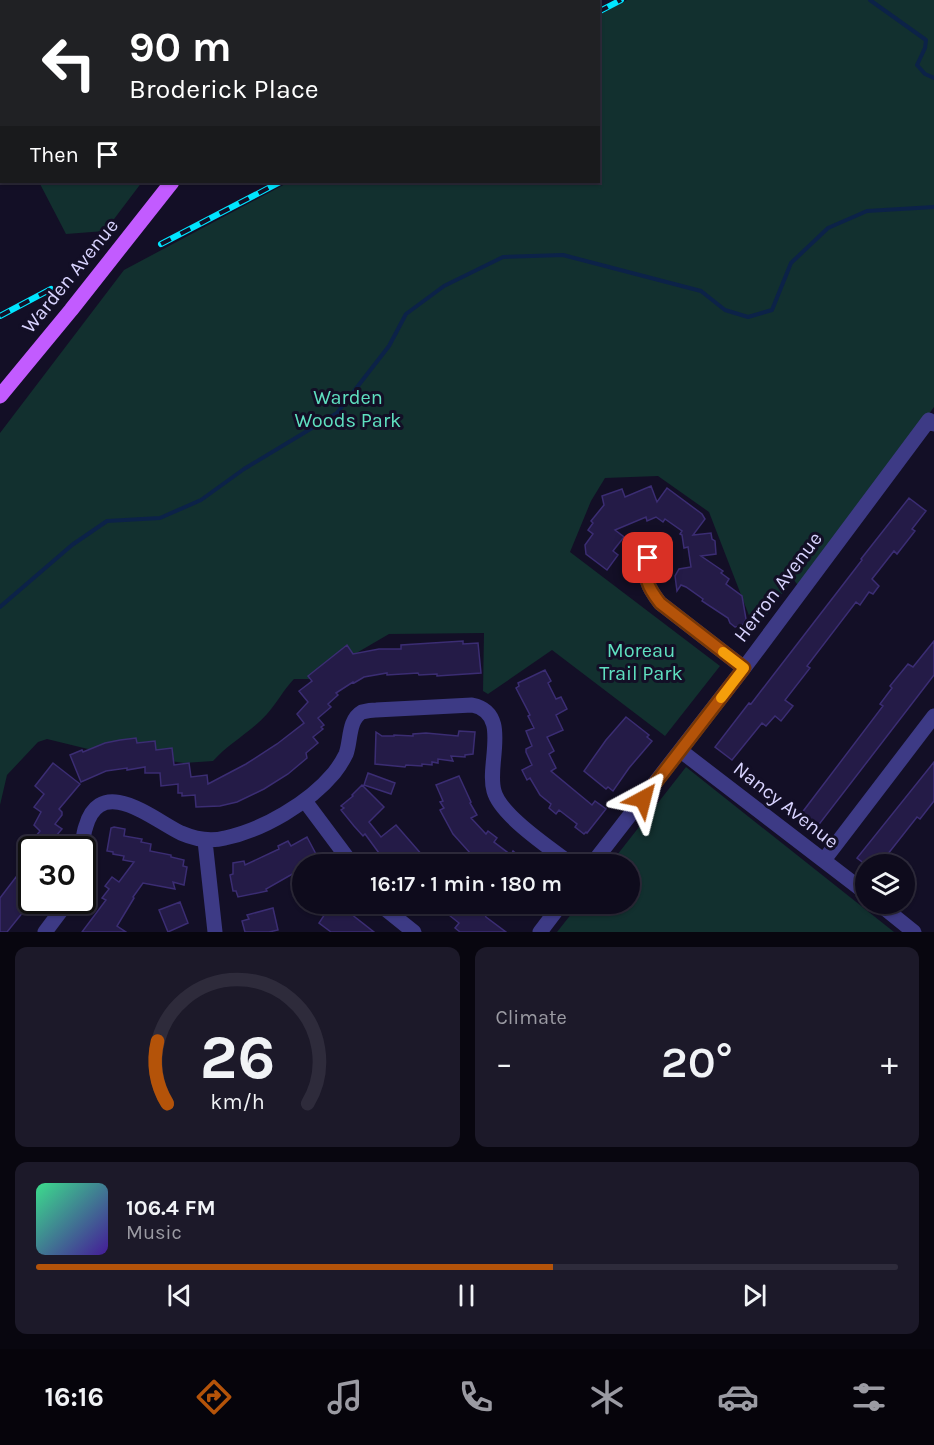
<!DOCTYPE html>
<html lang="en">
<head>
<meta charset="utf-8">
<style>
	body { margin:0; font-family:Karla,sans-serif; background:#1c1929; color:#f1f3f6; height:100vh; display:flex; flex-direction:column; font-size:22px; white-space:nowrap }
	* { box-sizing:border-box; margin:0 }
	p { font-size:20px; color:#9b9ba3 }
	.icon { flex:none; width:33px; height:33px; fill:none; stroke:currentColor; stroke-width:2; stroke-linecap:round; stroke-linejoin:round }
	.map { position:relative; height:932px; overflow:hidden }
	.drawer { display:flex; flex-direction:column; gap:15px; padding:15px; background:#08060f; flex:1 }
	.drawer>* { flex:none }
	.hud { position:absolute; left:0px; top:0px; width:600px; height:183px; box-shadow:0 2px 4px #0004,0 0 0 2px #2e2b3b; background:#202124; color:#fff; overflow:hidden }
	.fabs { position:absolute; left:855px; top:854px; display:grid; gap:12px }
	.fabs a { display:grid; place-items:center; width:60px; height:60px; border-radius:50%; background:#0e0b1c; box-shadow:0 2px 4px #0004,0 0 0 2px #2e2b3b; font-size:30px }
	.speed { position:absolute; left:18px; top:836px; display:flex; gap:12px; font-size:30px; font-weight:700; text-align:center }
	.speed>* { display:grid; place-content:center; width:78px; height:78px; border-radius:50%; background:#0e0b1c; box-shadow:0 2px 4px #0004,0 0 0 2px #2e2b3b; line-height:1 }
	.speed .limit { border:3px solid #111; border-radius:9px; background:#fff; color:#111 }
	.pin { position:absolute; display:grid; place-items:center; width:51px; height:51px; color:#fff; margin:-26px; border-radius:12px; box-shadow:0 3px 9px #0006 }
	.me { position:absolute; width:66px; margin:-33px; rotate:38deg; stroke-linejoin:round; filter:drop-shadow(0 0 4px #0008) }
	.turn { display:flex; align-items:center; gap:21px; height:126px; padding:0 30px; font-size:27px }
	.turn .icon { width:78px; height:78px; stroke-width:2.5 }
	.turn b { display:block; font-size:42px; line-height:51px }
	.then { display:flex; align-items:center; height:57px; padding:0 30px; background:#0003; gap:12px; font-size:22px }
	.big { font-size:45px; font-weight:600; line-height:1.1 }
	.drawer .widget { flex:1; display:flex; flex-direction:column; justify-content:center; gap:9px; min-width:0; padding:0 21px; border-radius:12px; background:#1c1929 }
	.drawer .dial { align-items:center; gap:0 }
	.dial svg { height:156px; overflow:visible; fill:none; stroke:#2e2b3b; stroke-width:7; stroke-linecap:round; text-anchor:middle }
	.dial text { fill:#f1f3f6; stroke:none }
	.song { display:flex; align-items:center; gap:18px }
	.cover { width:72px; height:72px; border-radius:9px; background:linear-gradient(135deg,hsl(150 70% 55%),hsl(260 70% 35%)) }
	.played { height:6px; border-radius:3px; background:linear-gradient(90deg,#b45309 60%,#2e2b3b 60%) }
	.keys { display:flex; justify-content:space-around; direction:ltr }
	.heat { display:flex; justify-content:space-between; align-items:center; font-size:33px; direction:ltr }
	.drawer .tiles { flex:1; display:grid; gap:15px; grid-template-columns:1fr 1fr }
	.widget:last-child { grid-column:span 2 }
	.trip { position:absolute; left:292px; top:854px; width:348px; height:60px; border-radius:30px; background:#0e0b1c; box-shadow:0 2px 4px #0004,0 0 0 2px #2e2b3b; font-weight:600; line-height:60px; text-align:center }
	.tab-bar { display:flex; height:96px; justify-content:space-around; align-items:center; background:#06040b; color:#9b9ba3 }
	.tab-bar .icon { width:42px; height:42px }
	.tab-bar .selected { color:#b45309 }
	.tab-bar b { font-size:27px; color:#f1f3f6 }
	.map>svg:first-child { display:block }
	.green { fill:#12302f }
	.lines { fill:none; stroke-linecap:round; stroke-linejoin:round }
	.stream { stroke:#0c2248; stroke-width:4 }
	.building { fill:#241b47; stroke:#3b2d73; stroke-width:1.5 }
	.minor { stroke:#3d3a85; stroke-width:15 }
	.major { stroke:#c25bff; stroke-width:15 }
	.rail-casing { stroke:#00e5ff; stroke-width:6 }
	.rail { stroke:#130f26; stroke-width:4; stroke-dasharray:11; stroke-linecap:butt }
	.route-casing { stroke:#753606; stroke-width:15 }
	.route { stroke:#b45309; stroke-width:10 }
	.slow { stroke:#f59e0b; stroke-width:10 }
	.labels { text-anchor:middle; dominant-baseline:central; stroke-width:6; stroke-linejoin:round; paint-order:stroke }
	.street-label { font-size:20px; fill:#d9d4ff; stroke:#130f26 }
	.park-label { font-size:20px; fill:#5fe0c0; stroke:#130f26 }
</style>
</head>
<body>
<div class="map">
<svg width="934" height="932" viewBox="0 0 934 932">
	<rect width="100%" height="100%" fill="#130f26"/>
	<!-- green -->
	<path class="green" d="M0,0L11,1L2,2L1,110Z
		M627,0H934V407L801,589L793,579L755,631L709,512L658,476L605,478L591,501L570,552L720,666L665,736L552,650L488,694L483,691L484,633L389,634L312,679H294C284,689 277,703 267,714C251,732 229,743 213,761L184,763L88,749L47,739L38,742L7,775L0,805V433L124,270L289,182H598L599,15Z
		M39,182H142L105,231L66,234Z
		M686,767L894,932H557L580,903H630V864H610Z"/>
	<g class="lines">
		<!-- stream -->
		<path class="stream" d="M870,0L926,40L925,48L917,65L925,74L934,78
			M0,607L72,545L107,521L160,518L201,500L244,469L337,413L389,346L406,314L444,286L503,257L563,255L701,291L725,310L748,317L772,310L791,263L828,228L867,211L934,207"/>
	</g>
	<!-- building -->
	<path class="building" d="M651,486L657,502L667,488L702,514L705,519L693,535L711,533L712,539L715,541L716,554L701,556L723,571L721,573L729,579L726,584L742,596L746,619L742,626L735,627L730,623L728,618L702,601L703,599L686,587L681,585L677,591L675,576L679,569L691,567L688,547L684,548L682,535L680,534L682,531L665,519L663,522L656,517L647,521L646,517L615,530L624,537L613,551L618,555L607,570L586,554L585,545L593,534L588,530L593,523L591,521L604,505L602,496L622,489L625,497Z
		M909,498L926,511L912,529L915,531L897,554L894,551L872,579L879,586L873,594L869,592L860,605L856,602L807,666L810,668L785,700L793,706L781,721L775,716L766,726L762,723L732,760L715,747L749,703L751,704L771,678L862,560L861,559Z
		M463,641V644L478,643L481,673L437,676V674L419,675L418,673L387,675V673L364,677L354,683L353,682L336,693L338,695L328,704L331,707L318,718L324,725L321,727L323,729L313,737L318,743L306,753L307,758L288,774L264,789L237,802L220,806L196,807L195,795L182,796V793H178V784L161,786L160,773H145V767L127,770V768L106,771L81,782L70,755L82,750L83,752L105,743L120,740L136,738L137,743L155,741L156,750L172,748L174,765L189,763L191,777L207,775L208,784L246,764L277,744L304,723L297,714L308,702L299,691L312,681L308,676L347,645L353,654L379,649H401V645Z
		M934,641V675L817,827L801,814L883,706L880,704L892,688L890,686L908,664L913,667Z
		M545,670L551,681L548,683L556,699L561,697L567,709L556,715L563,730L547,737L554,751L549,754L556,768L551,771L592,805L595,801L606,809L587,833L586,832L584,834L575,827L577,824L559,810L556,814L549,808L551,804L540,795L530,778L527,780L522,770L532,765L526,752V749L532,746L526,731L534,728L528,716L530,715L516,688L519,686L518,683Z
		M626,717L649,735L647,737L652,741L629,768L613,791L608,787L606,789L584,771L606,740Z
		M459,731L475,732L473,754L465,755V757L451,756L453,761L438,759V763L432,762V765L422,764V766L406,765L405,767L375,764L376,732L382,736H394V735L413,736V734L426,733L458,736Z
		M934,762V801L920,819L917,817L880,864H865L857,858Z
		M53,763L80,784L59,809L62,812V815L55,824L62,829L50,843L58,849H33L35,847H27L40,831L34,825L41,812L34,807L44,794L35,786Z
		M368,773L395,783L391,794L364,785Z
		M459,776L471,802L470,803L477,815L471,818L486,834L488,831L497,838L494,842L511,855L513,851L521,858L519,861L523,864H480L470,856L471,854L453,834L440,810L444,808L440,802L443,801L436,785Z
		M362,785L384,807L369,822L381,837L396,825L430,864H387L365,834L363,836L354,826L341,810L344,808L341,806L353,796L352,795Z
		M114,827L125,829L124,836L142,839L141,842L151,844L150,851L171,855V857L184,860L183,866L187,867L184,885L173,882L175,889L143,883L133,897L134,898L117,926L126,932H82L106,900L102,898L109,889L105,886L112,877L119,882L134,862L123,860L124,856L113,854V852L107,851L111,828Z
		M307,837L317,856L310,862L311,864H303V868L266,889L267,891L238,897L236,891H233L230,875L233,874V863L244,861L245,865L279,849L278,846L288,841L291,846Z
		M32,866V901L7,932H0V898L16,877L20,880Z
		M180,902L188,923L168,932L159,910Z
		M312,903H337L374,932H331L319,923L325,914Z
		M434,903H469L473,906L475,904L483,911L486,917L506,932H460L455,928L459,923Z
		M273,908L278,930L269,932H245L242,921L249,919L247,915Z"/>
	<g class="lines">
		<!-- minor -->
		<path class="minor" d="M648,558C644,579 647,586 660,603L744,668
			M681,751L866,893
			M305,801L352,864
			M205,841L215,932
			M82,849C83,842 83,834 86,826C101,774 154,820 181,833C195,839 210,842 225,838C263,830 309,803 334,773C338,768 343,760 346,754C351,741 348,720 362,712C366,711 372,710 376,710L472,705C512,713 486,764 494,791C500,815 550,848 571,864
			M824,860L934,716
			M592,864L744,668L929,420L934,424
			M380,903L384,908L414,932
			M878,903L914,932
			M45,932L69,900
			M540,932L562,903"/>
		<!-- major -->
		<path class="major" d="M313,2L314,0
			M0,396L71,310L172,182"/>
		<defs>
			<path id="rail" d="M598,12L621,0
				M161,244L280,182
				M0,316L51,289"/>
		</defs>
		<!-- rail casing -->
		<use href="#rail" class="rail-casing"/>
		<!-- rail -->
		<use href="#rail" class="rail"/>
	</g>
	<g class="lines">
		<defs>
			<path id="route" d="M643,799L744,668L660,603C647,586 644,579 648,558"/>
		</defs>
		<!-- route casing -->
		<use href="#route" class="route-casing"/>
		<!-- route -->
		<use href="#route" class="route"/>
		<!-- slow -->
		<path class="slow" d="M721,698L744,668L723,652"/>
	</g>
	<g class="labels">
		<!-- street labels -->
		<g class="street-label">
			<text transform="translate(70 276) rotate(-51)">Warden Avenue</text>
			<text transform="translate(778 587) rotate(-53)">Herron Avenue</text>
			<text transform="translate(786 805) rotate(38)">Nancy Avenue</text>
		</g>
		<!-- park labels -->
		<g class="park-label">
			<text x="348" y="397">Warden<tspan x="348" dy="23">Woods Park</tspan></text>
			<text x="641" y="650">Moreau<tspan x="641" dy="23">Trail Park</tspan></text>
		</g>
	</g>
</svg>
<div class="fabs">
<a><svg class="icon" aria-label="layers" viewBox="0 0 24 24"><path d="M12 4l9 5-9 5-9-5zM3 14l9 5 9-5"/></svg></a>
</div>
<div class="speed"><div class="limit">30</div></div>
<div class="pin" style="left:648px;top:558px;background:#d93025"><svg class="icon" aria-label="arrive" viewBox="0 0 24 24"><path d="M6 21V4h12l-3 4 3 4H6"/></svg></div>
<svg class="me" style="left:643px;top:799px" viewBox="-20 -20 40 40"><path d="M0-17L14 15 0 8-14 15z" fill="#b45309" stroke="#fff" stroke-width="4"/></svg>
<div class="trip">16:17 · 1 min · 180 m</div>
<div class="hud">
<div class="turn"><svg class="icon" aria-label="left" viewBox="0 0 24 24"><path d="M17 20v-9H6M10 6l-5 5 5 5"/></svg><div><b>90 m</b>Broderick Place</div></div>
<div class="then">Then<svg class="icon" aria-label="arrive" viewBox="0 0 24 24"><path d="M6 21V4h12l-3 4 3 4H6"/></svg></div>
</div>
</div>
<section class="drawer">
<div class="tiles">
<div class="widget dial"><svg viewBox="0 0 100 80">
<path d="M14 69A42 42 0 1 1 86 69"/>
<path d="M14 69A42 42 0 0 1 9 37" stroke="#b45309"/>
<text x="50" y="56" font-size="32" font-weight="700">26</text>
<text x="50" y="72" font-size="11">km/h</text>
</svg></div>
<div class="widget"><p>Climate</p>
<div class="heat"><a>−</a><b class="big">20°</b><a>+</a></div>
</div>
<div class="widget">
<div class="song"><i class="cover"></i><div><b>106.4 FM</b><p>Music</p></div></div>
<div class="played"></div>
<div class="keys"><svg class="icon" aria-label="previous" viewBox="0 0 24 24"><path d="M18 5L8 12l10 7zM5 5v14"/></svg><svg class="icon" aria-label="pause" viewBox="0 0 24 24"><path d="M8 5v14M16 5v14"/></svg><svg class="icon" aria-label="next" viewBox="0 0 24 24"><path d="M6 5l10 7-10 7zM19 5v14"/></svg></div>
</div>
</div>
</section>
<nav class="tab-bar">
<b>16:16</b>
<svg class="icon selected" aria-label="directions" viewBox="0 0 24 24"><path d="M12 3l9 9-9 9-9-9zM9 14v-3h6M13 9l2 2-2 2"/></svg>
<svg class="icon" aria-label="music" viewBox="0 0 24 24"><path d="M9 18V5l10-2v13"/><circle cx="6" cy="18" r="3"/><circle cx="16" cy="16" r="3"/></svg>
<svg class="icon" aria-label="phone" viewBox="0 0 24 24"><path d="M5 4h4l2 5-3 2q2 4 5 5l2-3 5 2v4C11 20 4 13 5 4z"/></svg>
<svg class="icon" aria-label="climate" viewBox="0 0 24 24"><path d="M12 3v18M4 7l16 10M4 17L20 7"/></svg>
<svg class="icon" aria-label="car" viewBox="0 0 24 24"><path d="M5 17H2v-5l4-1 3-4h7l3 4 3 1v5h-3M9 17h6M6 11h13"/><circle cx="7" cy="17" r="2"/><circle cx="17" cy="17" r="2"/></svg>
<svg class="icon" aria-label="filters" viewBox="0 0 24 24"><path d="M4 7h16M4 17h16"/><circle cx="9" cy="7" r="2"/><circle cx="15" cy="17" r="2"/></svg>
</nav>
</body>
</html>
